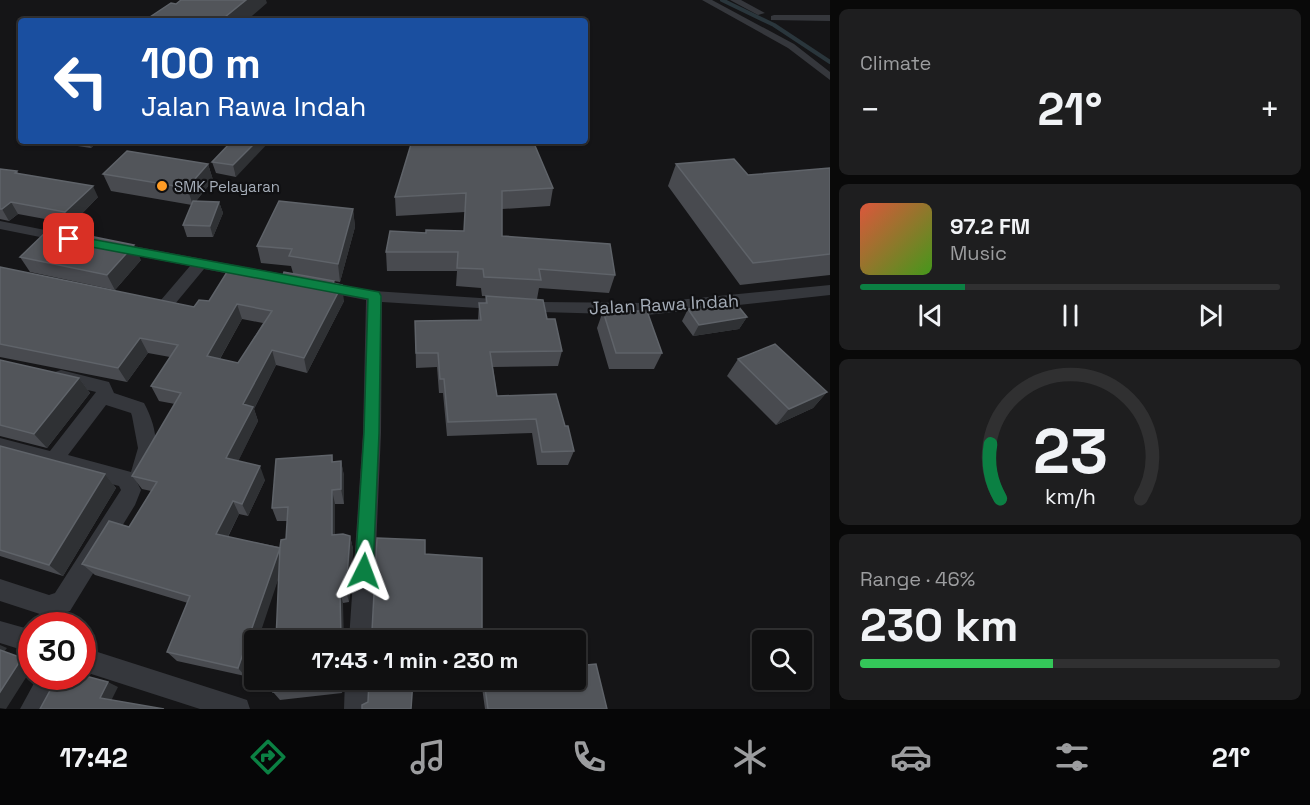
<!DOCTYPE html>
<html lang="en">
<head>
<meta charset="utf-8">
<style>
	body { margin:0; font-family:"Space Grotesk",sans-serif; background:#1e1e1f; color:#f1f3f6; height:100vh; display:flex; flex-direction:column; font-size:22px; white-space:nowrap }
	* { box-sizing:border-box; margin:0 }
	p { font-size:20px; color:#9c9d9f }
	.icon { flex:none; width:33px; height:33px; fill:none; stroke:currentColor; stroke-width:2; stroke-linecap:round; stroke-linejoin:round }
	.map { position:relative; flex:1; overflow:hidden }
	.drawer { display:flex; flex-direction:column; gap:9px; padding:9px; background:#090909; width:480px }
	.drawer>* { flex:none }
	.top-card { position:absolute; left:18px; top:18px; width:570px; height:126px; border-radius:6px; box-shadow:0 2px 4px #0004,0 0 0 2px #303031; background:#1a4fa0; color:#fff; overflow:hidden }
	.tools { position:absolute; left:752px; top:630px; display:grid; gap:12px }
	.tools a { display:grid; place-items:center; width:60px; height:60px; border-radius:6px; background:#101011; box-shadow:0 2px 4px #0004,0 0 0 2px #303031; font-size:30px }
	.speed { position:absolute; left:18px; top:612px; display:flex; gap:12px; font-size:30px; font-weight:700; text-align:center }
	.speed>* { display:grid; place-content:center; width:78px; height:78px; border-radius:50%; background:#101011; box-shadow:0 2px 4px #0004,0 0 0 2px #303031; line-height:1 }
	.speed .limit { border:9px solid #d22; background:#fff; color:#111 }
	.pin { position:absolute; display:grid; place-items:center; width:51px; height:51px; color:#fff; margin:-26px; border-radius:12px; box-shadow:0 3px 9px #0006 }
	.me { position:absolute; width:66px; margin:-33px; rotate:3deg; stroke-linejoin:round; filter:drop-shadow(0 0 4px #0008) }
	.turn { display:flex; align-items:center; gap:21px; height:126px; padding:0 24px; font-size:27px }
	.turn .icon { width:78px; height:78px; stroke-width:2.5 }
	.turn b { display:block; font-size:42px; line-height:51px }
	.big { font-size:45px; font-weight:700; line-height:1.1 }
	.drawer .card { flex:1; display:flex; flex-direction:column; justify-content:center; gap:9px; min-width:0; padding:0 21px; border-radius:9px; background:#1e1e1f }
	.drawer .dial { align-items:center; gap:0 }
	.dial svg { height:156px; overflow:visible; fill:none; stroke:#303031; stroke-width:7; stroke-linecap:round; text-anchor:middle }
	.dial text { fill:#f1f3f6; stroke:none }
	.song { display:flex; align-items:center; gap:18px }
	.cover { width:72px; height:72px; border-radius:9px; background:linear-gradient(135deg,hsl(10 70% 55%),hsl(100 70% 35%)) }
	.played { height:6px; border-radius:3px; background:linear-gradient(90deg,#0b8043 25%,#303031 25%) }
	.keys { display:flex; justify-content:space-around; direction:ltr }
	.heat { display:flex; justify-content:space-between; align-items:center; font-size:33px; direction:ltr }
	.charge { height:9px; border-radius:4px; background:linear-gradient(90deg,#34c759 46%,#303031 0) }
	.trip { position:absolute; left:244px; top:630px; width:342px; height:60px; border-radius:6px; background:#101011; box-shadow:0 2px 4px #0004,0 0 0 2px #303031; font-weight:700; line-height:60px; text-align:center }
	.tab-bar { display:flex; height:96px; justify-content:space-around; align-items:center; background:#060607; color:#9c9d9f }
	.tab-bar .icon { width:42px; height:42px }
	.tab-bar .selected { color:#0b8043 }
	.tab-bar b { font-size:27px; color:#f1f3f6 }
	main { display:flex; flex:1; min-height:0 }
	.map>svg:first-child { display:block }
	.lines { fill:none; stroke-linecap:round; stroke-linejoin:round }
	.stream { stroke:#2a363c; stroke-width:4 }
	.street { fill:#35373c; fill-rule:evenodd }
	.wall { fill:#484a4f; fill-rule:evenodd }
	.shaded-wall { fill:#2f3134 }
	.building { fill:#52555a; stroke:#5f6369; stroke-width:1.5; fill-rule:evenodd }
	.route { fill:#0b8043; stroke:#07532c; stroke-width:1.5 }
	.poi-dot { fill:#ff9c25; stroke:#101012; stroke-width:2 }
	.labels { text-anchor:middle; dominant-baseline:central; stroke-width:4.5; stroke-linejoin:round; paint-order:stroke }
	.far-poi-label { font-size:15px; fill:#a5adb8; stroke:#101012; text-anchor:start }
	.street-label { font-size:18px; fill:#a5adb8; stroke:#101012 }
</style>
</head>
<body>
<main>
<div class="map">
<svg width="830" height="709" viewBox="0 0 830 709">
	<rect width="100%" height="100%" fill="#151517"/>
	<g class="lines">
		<!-- stream -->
		<path class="stream" d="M722,0L774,25L830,62"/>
		<!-- street -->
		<path class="street" d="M702,0H712L794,44L830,72V80L788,48Z
			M730,0H741L765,13L758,15Z
			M774,15H830V21L771,20V16Z
			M0,221L65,234L72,238L65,242L0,229Z
			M117,243L374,291L541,302L647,303L830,285V295L647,315L541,312L382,302L381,433L372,640H349L363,433L366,300L204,269L170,310L165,311L143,309L140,305L143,301L161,300L190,266L112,251L110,248Z
			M61,370L109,382L114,393L144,403C158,429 160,452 147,479L136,480L141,490L135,505L70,611L49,617L0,601V579L49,595L55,593L121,490L119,486L0,454V438L50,451L96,392L55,382L52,377L55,372ZM106,405L131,413L132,416L138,448L131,472L68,455Z
			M0,621L32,630V653L0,643Z
			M82,647L238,697L247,700L250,709H200L82,671Z
			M38,676H64L46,709H20Z
			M345,680H369L368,709H344Z"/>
	</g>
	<!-- wall -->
	<path class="wall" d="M62,141H98L91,148L64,144Z
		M232,141L236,177L216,173L212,162Z
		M208,164L213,180L196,201L219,202L223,213L213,237H187L183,225L192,205L111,191L103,174Z
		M676,164L748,175L830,168V275L740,285L668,186Z
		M0,169L17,171L18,173L98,197L72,224L18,214L9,221L0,219Z
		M553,188L550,206L502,209V236L615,275L609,293L539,288L537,299L562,351L558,366L493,367L497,396L565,426L574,451L568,465H537L532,433L447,436L443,393H439L437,367L416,368L415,321L478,320L479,303H485L486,296H482L481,288L456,286L457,271H387L386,252L426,233L464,231L465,212L396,216L395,197Z
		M353,209L355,227L340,282L334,281V284L344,301L307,373L276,365L254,409L258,421L238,461L265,480L248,516L239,514L228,537L280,547L286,539L288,521H277L272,508L332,455L333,462L341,461L344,476V504H335V535L350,536L353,549L349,602L343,603L278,579L255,640V648L245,676L177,661L167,652L188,603L95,575L82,564L129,527L151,491L142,489L132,476L175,404L159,401L151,386L170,357L148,353L127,382L0,357V267L194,307L209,301L281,281L293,273L291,266L261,263L257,246ZM242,319L263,323L238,363L220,359Z
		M20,257L141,260L115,290L30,272Z
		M688,309L747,317L739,329L693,336L682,321Z
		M603,311L662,353L654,369H609L597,328Z
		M738,359L827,392L813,408L776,425L727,376Z
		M0,360L79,378L90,393L47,448L0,436Z
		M0,446L105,474L116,488L63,576L0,556Z
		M344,680L342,693L280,700L273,692Z
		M481,680H576L607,709H485Z"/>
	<!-- shaded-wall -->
	<path class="shaded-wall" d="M246,0H266L267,3L246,21H220Z
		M88,141H98L91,148Z
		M257,141H270L236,177L233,165Z
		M208,164L213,180L193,205L187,188Z
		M93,186L98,197L72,224L65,212Z
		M11,202L18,214L9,221L2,209Z
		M219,202L223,213L213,237L210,226Z
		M353,209L355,227L340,282L338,264Z
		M134,245L141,260L115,290L107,275Z
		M334,281L336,296L342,285L344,301L307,373L304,358Z
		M237,304L242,319L213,371L207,356Z
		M747,317L739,329L693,336L699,325Z
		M140,338L148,353L127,382L118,368Z
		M272,350L276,365L254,409L258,421L233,472L226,458L243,404Z
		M79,378L90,393L47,448L34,434Z
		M827,392L813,408L776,425L789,409Z
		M341,461L344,476V504L341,489Z
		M260,466L265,480L248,516L242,504Z
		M105,474L116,488L63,576L49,565Z
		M332,490L335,504V548L332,535Z
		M233,501L239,514L223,546L216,534Z
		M350,536L353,549L349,602L346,591Z
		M280,548L285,559L258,640H255V648L245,676L238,668Z
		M340,592L343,603L344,640H341Z
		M0,645L7,648L4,652L0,650Z
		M22,658L32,663V668L6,709L0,708V692Z
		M340,680H344L342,693L339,685Z
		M108,682L118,687L110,703L100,698Z"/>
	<!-- building -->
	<path class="building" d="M181,0H246L220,21H144L171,3L176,4Z
		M232,141H257L233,165L212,162Z
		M412,141H533L553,188L502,191V236L610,244L615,275L539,269L541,280L484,277L483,269L457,268L458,252H386L390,231L426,233V230L464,231L466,193L395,197Z
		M127,151L208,164L187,188L103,174Z
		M734,159L748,175L830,168V254L753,263L676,164Z
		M0,169L17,171L15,173L93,186L65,212L11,202L2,209H0Z
		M193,201L219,202L210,226L183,225Z
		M279,201L353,209L338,264L289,256L292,249L257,246Z
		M50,228L134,245L107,275L20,257Z
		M0,267L194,307L199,300L209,301L227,272L281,281L284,272L334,281L333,283L342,285L304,358L272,350L243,404L253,407L226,458L260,466L242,504L233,501L216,534L280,548L238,668L167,652L190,596L82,564L109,521L129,527L157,482L132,476L181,393L151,386L178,345L140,338L118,368L0,344ZM237,304L272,311L238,363L207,356Z
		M486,296L543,300L547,319H555L562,351L490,352L497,396L556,394L565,426H568L574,451L542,452L536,419L448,422L444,379H440L438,353H416L415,321L481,320L479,303H487Z
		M734,301L747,317L699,325L688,309Z
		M603,311H647L662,353H616Z
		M775,344L827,392L789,409L738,359Z
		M0,360L79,378L34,434L0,425Z
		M0,446L105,474L49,565L0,550Z
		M332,455V462L341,461V489L332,490V535L343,534L350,536L346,591L340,592L341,640H276L280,547L281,540L286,539L288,507L272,508L276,459Z
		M377,538L425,540V554L482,558V640H369V633L372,631Z
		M0,650L22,658L0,692Z
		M596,664L607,709H488L484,680H576V666Z
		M82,675L108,682L100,698L164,709H40L58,676H82Z
		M274,680H340L339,685L273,692Z
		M369,680H413L411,709H362V705L368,702Z"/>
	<!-- route -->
	<path class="route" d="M69,235L379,292L381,296L379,433L373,571L370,578L364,580L357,578L355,571L364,433L368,299L65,242L63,239Z"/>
	<!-- markers -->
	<circle class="poi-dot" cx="162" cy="186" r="6"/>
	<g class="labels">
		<!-- far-poi labels -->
		<g class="far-poi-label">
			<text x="174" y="186">SMK Pelayaran</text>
		</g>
		<!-- street labels -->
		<g class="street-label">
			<text transform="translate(664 304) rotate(-3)">Jalan Rawa Indah</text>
		</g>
	</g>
</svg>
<div class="tools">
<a><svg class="icon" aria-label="search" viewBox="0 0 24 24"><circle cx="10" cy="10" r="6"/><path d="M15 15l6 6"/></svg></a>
</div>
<div class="speed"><div class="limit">30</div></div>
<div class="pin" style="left:69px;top:239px;background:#d93025"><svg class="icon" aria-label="arrive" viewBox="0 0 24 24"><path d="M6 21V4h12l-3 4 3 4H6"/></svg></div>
<svg class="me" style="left:364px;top:571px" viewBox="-20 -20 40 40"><path d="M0-17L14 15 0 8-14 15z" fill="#0b8043" stroke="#fff" stroke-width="4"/></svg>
<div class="trip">17:43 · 1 min · 230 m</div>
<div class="top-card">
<div class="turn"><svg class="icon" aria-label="left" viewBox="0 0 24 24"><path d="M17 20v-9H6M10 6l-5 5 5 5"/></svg><div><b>100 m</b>Jalan Rawa Indah</div></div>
</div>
</div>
<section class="drawer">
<div class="card"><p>Climate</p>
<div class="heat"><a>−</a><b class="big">21°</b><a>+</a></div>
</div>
<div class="card">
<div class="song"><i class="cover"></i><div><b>97.2 FM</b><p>Music</p></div></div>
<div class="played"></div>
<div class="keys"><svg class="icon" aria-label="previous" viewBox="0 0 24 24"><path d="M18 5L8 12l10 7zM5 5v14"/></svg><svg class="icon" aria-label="pause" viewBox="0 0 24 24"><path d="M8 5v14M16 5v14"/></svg><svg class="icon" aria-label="next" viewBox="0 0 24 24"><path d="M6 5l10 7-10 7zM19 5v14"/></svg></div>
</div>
<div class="card dial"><svg viewBox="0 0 100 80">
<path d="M14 69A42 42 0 1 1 86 69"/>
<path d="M14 69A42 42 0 0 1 9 41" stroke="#0b8043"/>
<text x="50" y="56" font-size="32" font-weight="700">23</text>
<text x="50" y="72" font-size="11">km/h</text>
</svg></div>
<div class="card"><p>Range · 46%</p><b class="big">230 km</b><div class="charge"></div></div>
</section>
</main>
<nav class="tab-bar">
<b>17:42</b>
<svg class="icon selected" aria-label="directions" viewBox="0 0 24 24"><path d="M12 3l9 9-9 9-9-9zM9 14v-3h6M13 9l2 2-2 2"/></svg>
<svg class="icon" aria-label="music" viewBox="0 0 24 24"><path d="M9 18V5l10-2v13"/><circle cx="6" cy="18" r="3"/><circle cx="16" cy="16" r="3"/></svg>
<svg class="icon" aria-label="phone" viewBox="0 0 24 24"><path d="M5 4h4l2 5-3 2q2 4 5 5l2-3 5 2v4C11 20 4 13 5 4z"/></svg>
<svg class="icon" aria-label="climate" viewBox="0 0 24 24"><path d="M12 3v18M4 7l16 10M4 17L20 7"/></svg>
<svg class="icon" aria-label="car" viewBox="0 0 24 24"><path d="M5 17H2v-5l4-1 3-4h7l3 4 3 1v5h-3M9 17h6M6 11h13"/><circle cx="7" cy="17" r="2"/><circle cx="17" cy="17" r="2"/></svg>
<svg class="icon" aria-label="filters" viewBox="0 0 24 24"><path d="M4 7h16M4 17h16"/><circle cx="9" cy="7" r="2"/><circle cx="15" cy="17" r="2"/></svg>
<b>21°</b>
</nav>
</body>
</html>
